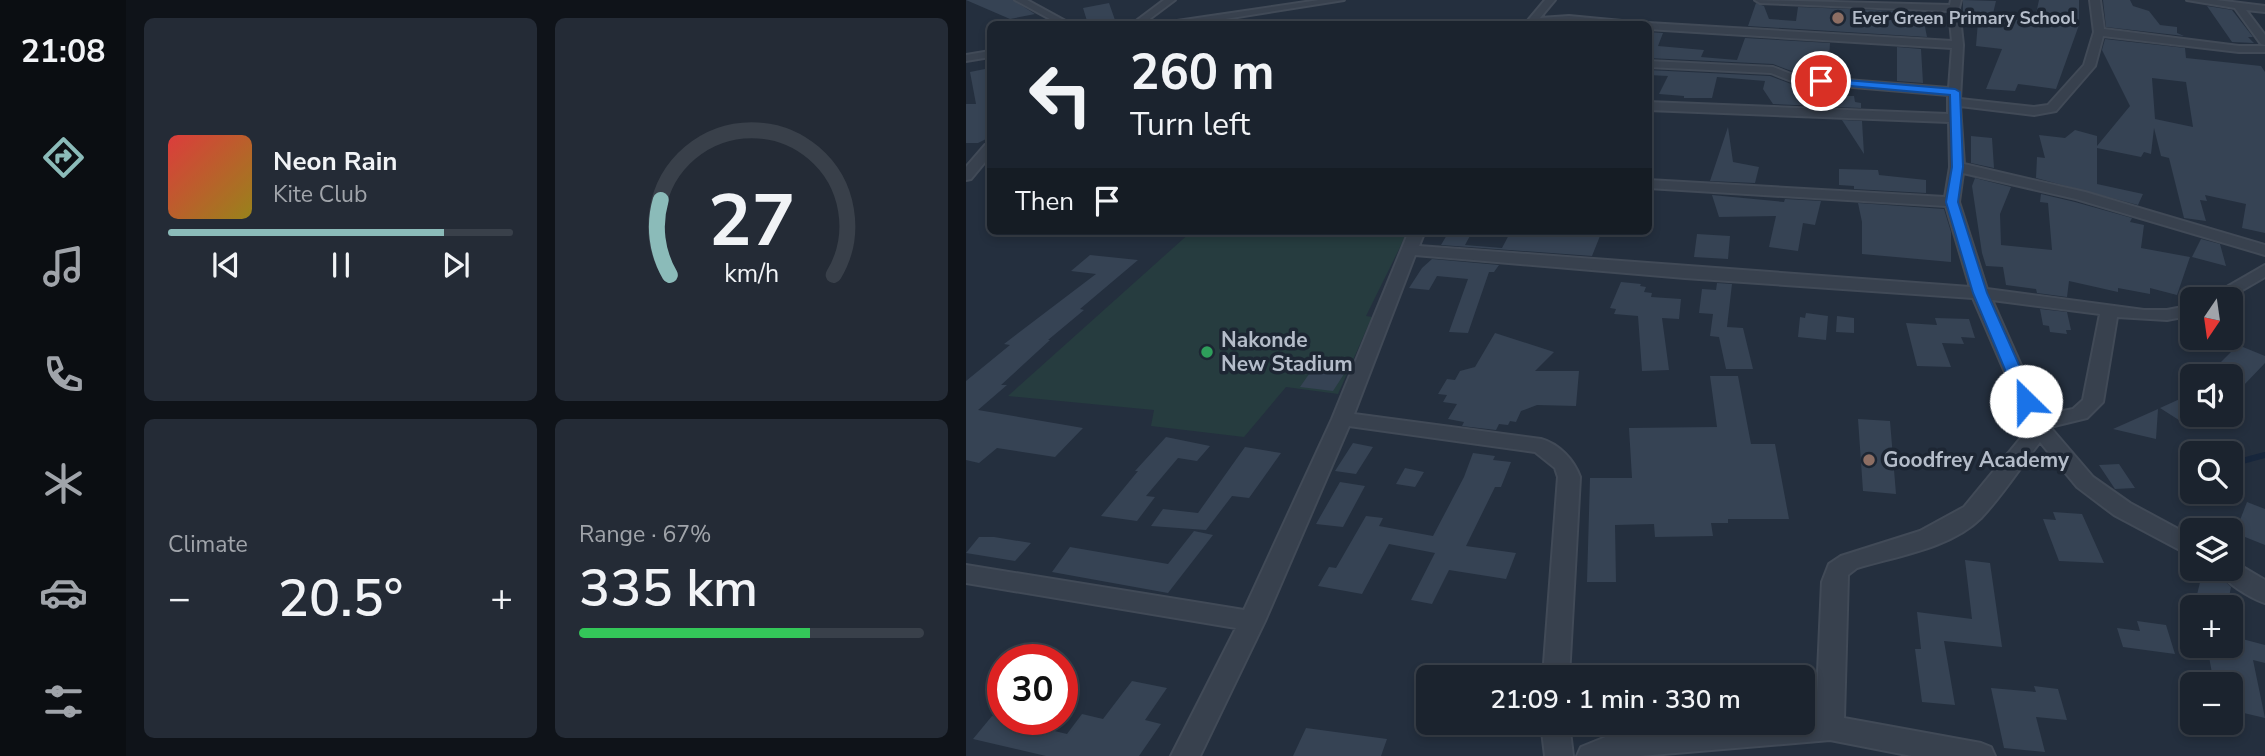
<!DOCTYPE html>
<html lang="en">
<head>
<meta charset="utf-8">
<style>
	body { margin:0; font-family:"Nunito Sans",sans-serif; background:#242b36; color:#f1f3f6; height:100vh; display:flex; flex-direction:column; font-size:26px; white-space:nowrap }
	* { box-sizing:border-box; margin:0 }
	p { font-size:23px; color:#a0a4aa }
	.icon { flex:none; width:38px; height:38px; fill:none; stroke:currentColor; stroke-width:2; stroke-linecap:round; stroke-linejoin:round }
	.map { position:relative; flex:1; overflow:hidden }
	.side { display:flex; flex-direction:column; gap:18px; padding:18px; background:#0f1319; width:840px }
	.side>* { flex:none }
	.hud { position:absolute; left:21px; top:21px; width:665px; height:214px; border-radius:10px; box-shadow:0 4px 10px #0003,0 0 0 2px #39404a; background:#1b232e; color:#f1f3f6; overflow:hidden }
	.needle { width:46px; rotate:193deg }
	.fabs { position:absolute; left:1214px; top:287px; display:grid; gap:14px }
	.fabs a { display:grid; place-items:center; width:63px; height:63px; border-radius:10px; background:#1b232e; box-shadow:0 4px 10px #0003,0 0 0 2px #39404a; font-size:35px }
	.speed { position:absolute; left:21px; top:644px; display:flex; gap:14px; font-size:35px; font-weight:700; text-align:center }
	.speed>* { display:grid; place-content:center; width:91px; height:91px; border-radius:50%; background:#1b232e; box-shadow:0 4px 10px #0003,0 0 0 2px #39404a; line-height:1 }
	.speed .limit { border:10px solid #d22; background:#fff; color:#111 }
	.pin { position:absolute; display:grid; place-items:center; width:60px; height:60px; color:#fff; margin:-30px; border:4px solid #fff; border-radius:50%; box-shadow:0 2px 7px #0007 }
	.me { position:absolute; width:77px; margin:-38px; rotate:337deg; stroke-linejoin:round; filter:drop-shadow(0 0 5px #0008) }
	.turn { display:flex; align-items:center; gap:24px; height:147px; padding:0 28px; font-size:32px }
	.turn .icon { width:91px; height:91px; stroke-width:2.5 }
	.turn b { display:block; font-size:49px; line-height:60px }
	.then { display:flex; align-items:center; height:66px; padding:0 28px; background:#0003; gap:14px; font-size:26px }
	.big { font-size:52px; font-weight:600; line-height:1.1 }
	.side .widget { flex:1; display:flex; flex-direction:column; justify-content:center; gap:10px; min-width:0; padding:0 24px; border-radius:10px; background:#242b36 }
	.side .dial { align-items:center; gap:0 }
	.dial svg { height:182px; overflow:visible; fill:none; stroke:#39404a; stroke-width:7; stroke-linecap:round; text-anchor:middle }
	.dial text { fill:#f1f3f6; stroke:none }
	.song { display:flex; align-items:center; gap:21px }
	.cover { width:84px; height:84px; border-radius:10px; background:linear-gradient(135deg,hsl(0 70% 55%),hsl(50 70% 35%)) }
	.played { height:7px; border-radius:4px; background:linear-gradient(90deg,#8bbbb9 80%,#39404a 80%) }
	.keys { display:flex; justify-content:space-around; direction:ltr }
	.heat { display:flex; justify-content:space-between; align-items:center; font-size:38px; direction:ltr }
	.charge { height:10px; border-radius:5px; background:linear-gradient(90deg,#34c759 67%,#39404a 0) }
	.side .tiles { flex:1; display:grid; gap:18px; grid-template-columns:repeat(2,1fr) }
	.trip { position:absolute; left:450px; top:665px; width:399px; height:70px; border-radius:10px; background:#1b232e; box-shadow:0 4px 10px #0003,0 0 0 2px #39404a; font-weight:600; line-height:70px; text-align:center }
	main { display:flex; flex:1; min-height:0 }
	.menu { display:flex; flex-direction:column; width:126px; justify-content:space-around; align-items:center; background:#0b0e12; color:#a0a4aa }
	.menu .icon { width:49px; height:49px }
	.menu .on { color:#8bbbb9 }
	.menu b { font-size:32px; color:#f1f3f6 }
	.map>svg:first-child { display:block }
	.green { fill:#263c3f }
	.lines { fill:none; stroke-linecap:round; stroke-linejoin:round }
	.stream { stroke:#17263c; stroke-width:6 }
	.building { fill:#364354; fill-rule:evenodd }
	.minor-casing { stroke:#414a57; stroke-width:4 }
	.minor { fill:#38414e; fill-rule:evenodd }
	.route { fill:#1a73e8; stroke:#114b97; stroke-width:2 }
	.education-dot { fill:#8d6e63; stroke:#1d2633; stroke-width:2.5 }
	.leisure-dot { fill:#2e9e5b; stroke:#1d2633; stroke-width:2.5 }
	.labels { text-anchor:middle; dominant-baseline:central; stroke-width:7; stroke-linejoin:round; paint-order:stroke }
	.far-poi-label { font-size:18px; font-weight:bold; fill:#b4bcc9; stroke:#1d2633; text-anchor:start }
	.poi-label { font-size:21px; font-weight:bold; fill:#b4bcc9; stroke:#1d2633; text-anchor:start }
</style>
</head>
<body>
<main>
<nav class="menu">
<b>21:08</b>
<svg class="icon on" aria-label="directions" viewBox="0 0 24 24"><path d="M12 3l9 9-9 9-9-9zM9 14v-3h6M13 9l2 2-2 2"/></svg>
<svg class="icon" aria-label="music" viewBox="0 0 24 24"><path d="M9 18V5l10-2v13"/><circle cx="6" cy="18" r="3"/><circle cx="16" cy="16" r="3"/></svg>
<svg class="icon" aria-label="phone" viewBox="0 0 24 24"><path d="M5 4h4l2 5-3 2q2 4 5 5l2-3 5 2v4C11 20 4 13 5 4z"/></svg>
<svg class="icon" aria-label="climate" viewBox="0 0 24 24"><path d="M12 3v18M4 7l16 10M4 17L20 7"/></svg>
<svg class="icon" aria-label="car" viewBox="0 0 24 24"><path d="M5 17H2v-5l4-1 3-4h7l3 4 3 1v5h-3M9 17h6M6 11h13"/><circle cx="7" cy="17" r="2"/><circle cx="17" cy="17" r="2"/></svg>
<svg class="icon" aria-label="filters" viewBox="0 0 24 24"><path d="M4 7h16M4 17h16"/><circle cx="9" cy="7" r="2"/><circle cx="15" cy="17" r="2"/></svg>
</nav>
<section class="side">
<div class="tiles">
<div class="widget">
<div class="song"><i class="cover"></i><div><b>Neon Rain</b><p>Kite Club</p></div></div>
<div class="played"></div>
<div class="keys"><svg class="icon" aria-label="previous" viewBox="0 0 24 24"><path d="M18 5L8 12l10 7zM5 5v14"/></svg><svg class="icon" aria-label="pause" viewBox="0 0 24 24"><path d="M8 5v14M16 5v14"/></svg><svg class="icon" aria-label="next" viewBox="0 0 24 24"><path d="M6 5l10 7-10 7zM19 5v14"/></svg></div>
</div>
<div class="widget dial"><svg viewBox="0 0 100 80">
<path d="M14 69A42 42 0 1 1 86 69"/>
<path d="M14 69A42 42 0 0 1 10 36" stroke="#8bbbb9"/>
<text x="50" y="56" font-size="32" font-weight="700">27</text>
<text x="50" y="72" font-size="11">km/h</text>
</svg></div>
<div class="widget"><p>Climate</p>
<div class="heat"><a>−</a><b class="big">20.5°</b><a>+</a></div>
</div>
<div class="widget"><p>Range · 67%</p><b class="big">335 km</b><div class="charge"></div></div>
</div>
</section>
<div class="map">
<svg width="1299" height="756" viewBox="0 0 1299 756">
	<rect width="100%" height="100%" fill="#242f3e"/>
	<!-- green -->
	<path class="green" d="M226,231H442L400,316L406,317L372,394L320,387L278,437L185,426L188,410L42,396Z"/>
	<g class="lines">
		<!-- stream -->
		<path class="stream" d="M1265,464L1299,455"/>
	</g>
	<!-- building -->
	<path class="building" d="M0,0H47L69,14L44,19Z
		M997,0L1030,1L1026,18L1065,21V14H1070L1073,0H1113V25L1090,89L1052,84L1049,91L1020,89L1036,49L1010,46L1012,21L997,20Z
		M1137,0H1164L1167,6L1183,11L1194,25L1211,27V33L1218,36L1140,27Z
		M143,3L149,20L122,24L117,8Z
		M790,3L798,6L803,19L830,21L832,7L956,12L961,37L782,26Z
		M1241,6L1266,10L1287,37H1282L1288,43L1266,42Z
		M682,32L697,33L692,46L738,50L735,57L771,60L779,38L864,43L863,60L869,76L831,73L807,64L682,58Z
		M1139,39L1219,48L1220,58L1295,66L1299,72V233L1276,228L1280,204L1239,195L1241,201L1234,200L1240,221L1218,218L1203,158L1195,156L1188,128L1185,154L1178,152L1175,157L1131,148V184L1177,194L1172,205L1070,178L1071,157L1079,158L1073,135L1099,138L1109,130L1131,136V146L1164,106L1136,50ZM1186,78L1220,82L1227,127L1189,119Z
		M931,47L955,49L957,83L931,81Z
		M24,68V137L12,143H0V104H10L4,72Z
		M682,70L804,76L828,85L874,89L877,96H888L889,102L895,103V108L807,104L797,89L799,81L751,77L746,98H718V96L693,94L702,76L682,75Z
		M876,120L896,121L898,154Z
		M762,127L767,162L793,167L789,183L744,181Z
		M1005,136L1026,138L1028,168L1005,163Z
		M873,169L912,170L913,175L960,180V193L888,189V186L873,185Z
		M1009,178L1045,187L1034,214L1035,245L1086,250L1082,203L1074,202L1075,194L1109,202L1166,218L1164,222L1178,225L1175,248L1224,257L1211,295L1184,288V294L1152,288V292L1103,281L1101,297L1071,293L1070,289L1040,285L1037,267L1020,266L1016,253L1006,186Z
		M746,195L818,202L819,199L855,201L849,225L837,223L832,251L803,247L810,216L753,217Z
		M892,203L978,209L985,232V262L896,254V222Z
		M545,231H630L629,235L634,236L626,256L475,245L482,233L505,234L499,245L536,248Z
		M731,234L764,236L762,259L728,257Z
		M1235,239L1254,244L1260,266L1226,257Z
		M124,255L172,260L114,309L118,310L82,340H84L35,385H41L12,410L117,428L89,457L31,448L13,463L0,460V381L44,345L38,344L130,274L105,271Z
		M466,259L533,265L528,272H523L502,333L483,332L502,279L471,276L463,290L443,288L456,268Z
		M655,282L675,284L674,286L680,287L678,292L686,293L685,297L715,299L713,319L696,318L703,370L676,371L672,316L648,314L650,309L644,308Z
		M751,283L766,284L761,327L777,328L787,369H760L753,337L744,336L747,314L733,313L736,289L750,290Z
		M1074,309L1101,312L1105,330H1100L1101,334L1084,332L1083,326L1077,325Z
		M840,313L862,316L860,340L832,337L834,317L839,318Z
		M871,316L888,318V333L870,332Z
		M969,318L1003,319L1009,338L995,337L998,344L976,343L985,367L951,366L940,323L971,325Z
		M529,333L588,352L569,371H613L610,406L571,405L555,411L550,422L544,421L542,425L533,424L530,430L496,426L498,422L482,419L491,404L477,402L481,395L472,394L481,379L489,380L494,371L509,367Z
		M1272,345L1299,356V363L1278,385L1265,379V376L1246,371Z
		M348,367L380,371L367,391L334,387Z
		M744,376H772L785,444H809L823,519H762V523H745L747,536L689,537L688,524L649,525L650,582H621L624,478H666L663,428L751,427Z
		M1227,393V429L1194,408Z
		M1192,409L1190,439L1147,429Z
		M892,419L924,421L930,494L897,491Z
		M200,437L244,446L231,461L212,458L180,496L189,497L171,521L135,516L172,471H169Z
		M387,443L407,447L390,474L369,471Z
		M279,447L315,453L283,498L266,496L240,530L185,526L197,509L232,513Z
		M507,453L529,456L527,460L545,462L535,487H529L500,546L550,553L540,579L483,570L466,604L445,600L469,553L423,544L396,594L352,586L363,567L370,568L400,516L417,518L413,526L467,536L498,477Z
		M1153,464L1169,488L1149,489L1133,465Z
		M439,468L458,472L449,487L430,484Z
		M374,482L399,486L377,527L350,524Z
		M1281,502L1299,509V545L1269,533Z
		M1087,512L1116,514L1138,563L1093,561L1077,519L1090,520Z
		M228,531L247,535L202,593L86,572L104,547L202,564Z
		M13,537H28L65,543L49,561L0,553Z
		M999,560L1024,563L1036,647L978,641L989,705L956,702L949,649H955L951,612L1006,619Z
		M1237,570L1254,577L1265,587L1261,607H1228Z
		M1171,621L1200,625L1209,654L1157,647L1151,628L1174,631Z
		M1265,636L1299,645V663L1287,660L1299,718L1265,710V684H1248L1241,646H1265Z
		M166,681L201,688L179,720L195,724L173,756H80L7,739L26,716L101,734L116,714L137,719Z
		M1068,686L1092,689L1101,720L1070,717L1079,752L1038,748L1025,688L1070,692Z
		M340,728L421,739L415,756H327Z"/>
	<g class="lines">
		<defs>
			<path id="minor" d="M49,0H61L105,24H93Z
				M198,0H209L177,24H166Z
				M353,0H378L228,24H206L211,21Z
				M579,0H589L574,18L603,16L656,21L661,24L603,22L559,24Z
				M789,0L984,5L985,0H995L993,8L997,45L994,99L1068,107L1082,105L1118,65L1128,32L1124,0H1134L1138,29L1273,46H1299V52H1273L1137,36L1129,66L1090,111L1068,115L994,106L998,164L1119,192L1299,245V255L1110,199L997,173L993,202L1021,289L1178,310H1201L1227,305V315L1201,320L1151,317L1137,402L1121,418L1084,427L1127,477L1164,503L1227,537V557L1148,515L1111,487L1074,442C1055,466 1037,495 1015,518C985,548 931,556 891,568L882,575L878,718L1015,743L1025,747L1029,756H946L864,740L674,756H611L615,747L652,732L773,723H836V718L850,717L856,582L863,564L875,556L954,531L998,507L1063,428L1007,298L719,278L449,255L388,414L575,439C593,444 608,460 614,477L603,677H577L592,477L589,468L569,452L383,426L299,621L234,756H205L270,628L0,583V565L278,610L366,419L443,231H459L453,246L1004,287L980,206L682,188V180L979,197L984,167L983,122L682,110V102L982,114V95L828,82L805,73L682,67V61L807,67L830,76L983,88L986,48L682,29V24H678L682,23L986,41L983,11L794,3ZM1026,300L1134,314L1117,400L1107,409L1077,415Z
				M1221,0H1250L1299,6V12L1280,10L1299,35V45L1295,44L1269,8Z
				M24,51V57L0,61V55Z
				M24,144V156L5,179L0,180V167L19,145Z
				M1299,265V277L1261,299H1240Z
				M1265,560L1299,580V603C1284,598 1259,583 1252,569H1265Z
				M575,723H603L607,756H579Z"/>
		</defs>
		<!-- minor casing -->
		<use href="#minor" class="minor-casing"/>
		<!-- minor -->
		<use href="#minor" class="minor"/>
	</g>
	<!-- route -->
	<path class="route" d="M855,78L989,89L994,92L997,167L992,202L1021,293L1069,401L1066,405L1060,406L1052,401L1007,293L980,202L986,167L984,95L851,83L850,81Z"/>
	<!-- markers -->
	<g class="education-dot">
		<circle cx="872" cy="18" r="7"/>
		<circle cx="903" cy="460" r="7"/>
	</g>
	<circle class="leisure-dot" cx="241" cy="352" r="7"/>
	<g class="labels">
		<!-- far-poi labels -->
		<g class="far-poi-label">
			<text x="886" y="18">Ever Green Primary School</text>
		</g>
		<!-- poi labels -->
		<g class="poi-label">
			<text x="255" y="340">Nakonde<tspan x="255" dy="24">New Stadium</tspan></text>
			<text x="917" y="460">Goodfrey Academy</text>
		</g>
	</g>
</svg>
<div class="fabs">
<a><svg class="needle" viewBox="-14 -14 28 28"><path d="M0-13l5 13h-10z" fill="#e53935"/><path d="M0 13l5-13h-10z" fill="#a0a4aa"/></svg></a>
<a><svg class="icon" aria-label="sound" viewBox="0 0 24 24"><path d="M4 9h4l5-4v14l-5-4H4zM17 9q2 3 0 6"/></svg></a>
<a><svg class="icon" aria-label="search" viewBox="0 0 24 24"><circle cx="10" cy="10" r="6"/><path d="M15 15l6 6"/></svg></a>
<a><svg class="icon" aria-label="layers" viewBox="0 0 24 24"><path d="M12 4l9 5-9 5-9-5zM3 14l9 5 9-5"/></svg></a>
<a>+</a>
<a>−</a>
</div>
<div class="speed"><div class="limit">30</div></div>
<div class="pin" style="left:855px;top:81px;background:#d93025"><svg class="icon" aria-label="arrive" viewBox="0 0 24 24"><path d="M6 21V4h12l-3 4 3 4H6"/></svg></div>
<svg class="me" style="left:1060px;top:401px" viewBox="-20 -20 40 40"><circle r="19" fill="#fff"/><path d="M0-13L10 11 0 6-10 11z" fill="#1a73e8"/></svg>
<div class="trip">21:09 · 1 min · 330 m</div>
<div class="hud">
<div class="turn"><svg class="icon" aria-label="left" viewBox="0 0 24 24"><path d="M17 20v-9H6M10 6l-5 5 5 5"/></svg><div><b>260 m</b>Turn left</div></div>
<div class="then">Then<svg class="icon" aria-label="arrive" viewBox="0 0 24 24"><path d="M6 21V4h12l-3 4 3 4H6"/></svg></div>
</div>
</div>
</main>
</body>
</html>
